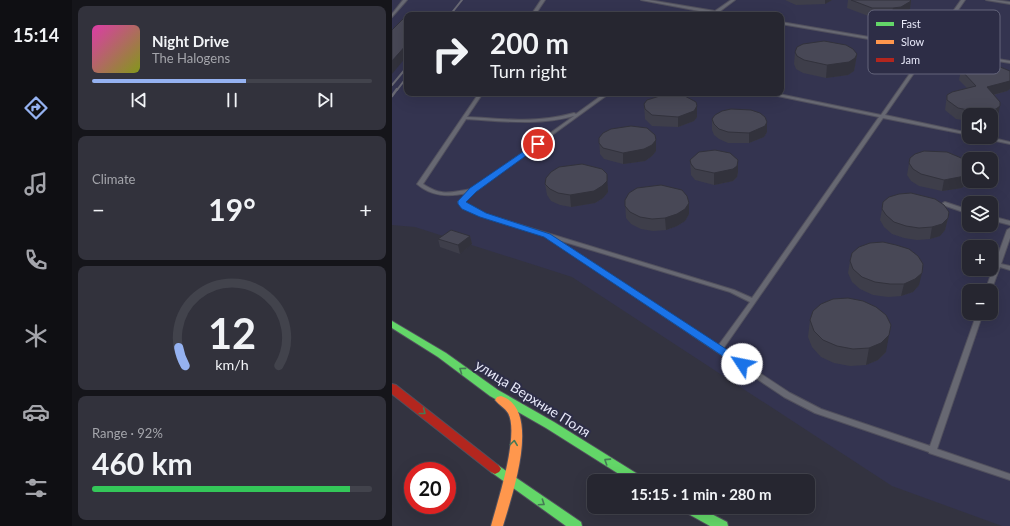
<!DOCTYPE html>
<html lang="en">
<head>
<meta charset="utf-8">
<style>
	body { margin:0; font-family:Lato,sans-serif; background:#32323c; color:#f1f3f6; height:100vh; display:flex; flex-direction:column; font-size:15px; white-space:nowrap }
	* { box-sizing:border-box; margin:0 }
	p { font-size:13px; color:#a4a5ab }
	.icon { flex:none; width:22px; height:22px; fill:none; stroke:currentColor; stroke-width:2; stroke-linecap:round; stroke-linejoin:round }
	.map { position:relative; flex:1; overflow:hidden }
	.drawer { display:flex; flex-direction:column; gap:6px; padding:6px; background:#15151a; width:320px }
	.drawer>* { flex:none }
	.guide { position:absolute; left:12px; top:12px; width:380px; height:84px; border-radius:8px; box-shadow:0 4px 16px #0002,0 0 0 1px #42434c; background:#262630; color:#f1f3f6; overflow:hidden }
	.buttons { position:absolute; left:570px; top:108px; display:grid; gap:8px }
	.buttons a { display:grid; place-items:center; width:36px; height:36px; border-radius:8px; background:#262630; box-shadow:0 4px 16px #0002,0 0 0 1px #42434c; font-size:20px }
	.speed { position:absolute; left:12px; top:462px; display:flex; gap:8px; font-size:20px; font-weight:700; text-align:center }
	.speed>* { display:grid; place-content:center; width:52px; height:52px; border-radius:50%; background:#262630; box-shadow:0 4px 16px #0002,0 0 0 1px #42434c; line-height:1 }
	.speed .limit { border:6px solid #d22; background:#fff; color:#111 }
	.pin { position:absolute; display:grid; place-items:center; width:34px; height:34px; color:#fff; margin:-17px; border:2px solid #fff; border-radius:50%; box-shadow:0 1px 4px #0007 }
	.me { position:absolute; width:44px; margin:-22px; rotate:304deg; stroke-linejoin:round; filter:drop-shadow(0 0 3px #0008) }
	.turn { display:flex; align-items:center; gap:14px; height:84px; padding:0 20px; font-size:18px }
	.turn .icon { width:52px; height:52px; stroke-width:2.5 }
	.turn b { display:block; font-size:28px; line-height:34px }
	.big { font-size:30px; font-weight:700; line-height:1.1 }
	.drawer .card { flex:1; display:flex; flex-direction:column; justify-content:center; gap:6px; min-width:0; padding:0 14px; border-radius:8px; background:#32323c }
	.drawer .dial { align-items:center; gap:0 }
	.dial svg { height:104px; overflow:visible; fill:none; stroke:#42434c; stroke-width:7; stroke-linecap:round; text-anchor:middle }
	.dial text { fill:#f1f3f6; stroke:none }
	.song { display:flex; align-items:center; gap:12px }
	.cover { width:48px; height:48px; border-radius:6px; background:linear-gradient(135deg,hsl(320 70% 55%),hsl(70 70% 35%)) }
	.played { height:4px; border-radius:2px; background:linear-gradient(90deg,#95b2f1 55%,#42434c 55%) }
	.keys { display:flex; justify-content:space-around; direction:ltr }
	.heat { display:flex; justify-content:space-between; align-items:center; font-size:22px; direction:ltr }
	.charge { height:6px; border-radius:3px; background:linear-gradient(90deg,#34c759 92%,#42434c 0) }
	.trip { position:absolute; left:195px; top:474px; width:228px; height:40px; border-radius:8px; background:#262630; box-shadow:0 4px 16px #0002,0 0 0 1px #42434c; font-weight:700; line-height:40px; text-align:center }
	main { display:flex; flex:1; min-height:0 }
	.tabs { display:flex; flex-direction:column; width:72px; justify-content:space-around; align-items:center; background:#0f0f13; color:#a4a5ab }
	.tabs .icon { width:28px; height:28px }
	.tabs .on { color:#95b2f1 }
	.tabs b { font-size:18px; color:#f1f3f6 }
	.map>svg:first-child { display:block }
	.built { fill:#343450; fill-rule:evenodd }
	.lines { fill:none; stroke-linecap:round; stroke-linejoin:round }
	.lane-casing { stroke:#51505d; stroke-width:2 }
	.fast-casing { stroke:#51505d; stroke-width:2 }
	.slow-casing { stroke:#51505d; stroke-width:2 }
	.jam-casing { stroke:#51505d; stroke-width:2 }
	.lane { fill:#676872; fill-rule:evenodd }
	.fast { fill:#63d668; fill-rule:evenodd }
	.slow { fill:#ff974d; fill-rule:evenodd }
	.jam { fill:#b3261e; fill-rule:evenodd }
	.rail-far1 { stroke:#696974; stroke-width:2 }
	.rail { stroke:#696974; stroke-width:2.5 }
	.wall { fill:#3e3e4a }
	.shaded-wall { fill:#32323c }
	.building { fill:#484856; stroke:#32323c }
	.oneway { stroke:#457955 }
	.route { fill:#1a73e8; stroke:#114b97 }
	.labels { text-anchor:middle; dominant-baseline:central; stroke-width:4; stroke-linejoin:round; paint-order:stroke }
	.near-street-label { font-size:14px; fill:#e6e7f7; stroke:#2d2d46 }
	.key { fill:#2d2d46; stroke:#64657b; stroke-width:1 }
	.key-label { font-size:11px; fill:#e6e7f7 }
</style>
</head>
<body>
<main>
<nav class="tabs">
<b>15:14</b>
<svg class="icon on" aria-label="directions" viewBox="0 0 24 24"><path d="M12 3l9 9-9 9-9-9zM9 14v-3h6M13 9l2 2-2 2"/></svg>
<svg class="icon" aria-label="music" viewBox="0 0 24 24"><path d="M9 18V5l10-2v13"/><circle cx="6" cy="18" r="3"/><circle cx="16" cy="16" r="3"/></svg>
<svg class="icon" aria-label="phone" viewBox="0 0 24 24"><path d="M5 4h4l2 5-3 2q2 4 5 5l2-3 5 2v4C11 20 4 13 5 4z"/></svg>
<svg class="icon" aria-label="climate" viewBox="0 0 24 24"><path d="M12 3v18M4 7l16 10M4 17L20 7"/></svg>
<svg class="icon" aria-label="car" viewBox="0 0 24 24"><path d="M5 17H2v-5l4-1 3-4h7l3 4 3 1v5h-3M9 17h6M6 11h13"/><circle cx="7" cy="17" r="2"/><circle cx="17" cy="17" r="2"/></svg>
<svg class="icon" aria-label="filters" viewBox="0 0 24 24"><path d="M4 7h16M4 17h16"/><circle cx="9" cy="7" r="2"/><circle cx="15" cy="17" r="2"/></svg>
</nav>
<section class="drawer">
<div class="card">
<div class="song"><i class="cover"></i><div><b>Night Drive</b><p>The Halogens</p></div></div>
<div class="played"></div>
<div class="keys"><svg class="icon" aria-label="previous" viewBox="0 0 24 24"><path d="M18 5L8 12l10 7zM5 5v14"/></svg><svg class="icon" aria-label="pause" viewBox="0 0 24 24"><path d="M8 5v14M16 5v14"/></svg><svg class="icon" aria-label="next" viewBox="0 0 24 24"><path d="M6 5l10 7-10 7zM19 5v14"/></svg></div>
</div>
<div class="card"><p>Climate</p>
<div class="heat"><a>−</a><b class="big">19°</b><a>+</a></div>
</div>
<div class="card dial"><svg viewBox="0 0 100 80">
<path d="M14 69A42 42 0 1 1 86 69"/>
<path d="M14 69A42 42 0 0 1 9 55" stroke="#95b2f1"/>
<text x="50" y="56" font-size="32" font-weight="700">12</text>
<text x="50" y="72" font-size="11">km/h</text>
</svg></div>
<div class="card"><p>Range · 92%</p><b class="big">460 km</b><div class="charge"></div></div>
</section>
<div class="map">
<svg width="618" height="526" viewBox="0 0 618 526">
	<rect width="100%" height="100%" fill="#333340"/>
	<!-- built -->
	<path class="built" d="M0,0H618V526H610L500,486L180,277L23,227L0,225ZM15,15H389V93H15ZM577,115H599V137H577ZM577,159H599V181H577ZM577,203H599V225H577ZM577,247H599V269H577ZM577,291H599V313H577Z"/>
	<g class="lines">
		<defs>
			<path id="lane" d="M11,0H15L0,17V14Z
				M149,0H153L143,15H139Z
				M249,0H257L323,11L339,0H343L327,12L341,15L323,14Z
				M569,0H573L540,48L618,61V63L538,50L493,115L577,133V135L491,118L331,349L398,393L429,409L538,446L585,313H591L545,449L618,474V480L537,453V452L423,413L392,397L153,236L89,216L71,208L66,202L75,193C57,197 40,197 25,184L87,93H91L75,117C102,118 130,122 157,118C166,117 174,115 182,113L184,114L213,93H218L83,191L72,202L75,206L93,214L342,290L360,298L487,117L376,94L374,93H382L489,115L535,49L389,24V22L536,47ZM182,116L80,189C58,192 51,197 31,184L74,119C110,121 146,126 182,116ZM166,240L338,292L358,302L326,346Z
				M594,0H603L618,2V4Z
				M588,137H597L618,142V144L590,138Z
				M553,202L577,210V214L551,205L550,204L551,203Z
				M599,216L618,221V225L599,220Z
				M618,228V238L609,264L618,266V270L608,267L599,291H593L615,230Z"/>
			<path id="fast" d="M0,321L54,353L106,390L162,422L252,478L254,481H238L154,428L98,396L46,357L0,328Z
				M103,464L107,466L189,522L190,526H174L99,472L97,469L99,466Z
				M289,507H306L335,522L336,526H318L291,511Z"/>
			<path id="slow" d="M109,396C151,409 119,498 111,526H99C105,503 128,434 116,413C113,408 107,405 103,400L105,397Z"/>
			<path id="jam" d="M0,384L4,385L107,466L109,469L107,472L103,474L99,472L0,394Z"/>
		</defs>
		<!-- lane casing -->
		<use href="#lane" class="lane-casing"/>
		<!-- fast casing -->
		<use href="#fast" class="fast-casing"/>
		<!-- slow casing -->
		<use href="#slow" class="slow-casing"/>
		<!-- jam casing -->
		<use href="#jam" class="jam-casing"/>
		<!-- lane -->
		<use href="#lane" class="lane"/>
		<!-- fast -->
		<use href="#fast" class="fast"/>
		<!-- slow -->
		<use href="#slow" class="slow"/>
		<!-- jam -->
		<use href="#jam" class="jam"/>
		<!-- rail-far1 -->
		<path class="rail-far1" d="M58,15L70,0
			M0,85L15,67
			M5,90L15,77"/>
		<!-- rail -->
		<path class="rail" d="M0,96L5,89"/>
	</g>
	<!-- wall -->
	<path class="wall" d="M393,0H440L433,4L404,5Z
		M456,0H518L519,1L518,9L507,15L499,17H479L455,8Z
		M403,52L465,54L463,66L462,71L456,75L434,78L411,73L404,69L402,64Z
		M569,70L618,71V89L615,91L602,95L606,116L602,120H599V115H577V121L564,119L553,110L555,95L575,88L567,80Z
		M252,104L305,106V117L302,121L286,127L260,126L253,119Z
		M320,119L375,122V132L372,137L357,143H336L327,139L322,135L320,130Z
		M207,138L264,140V151L260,156L253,161L231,164L212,159L208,154Z
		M518,158L577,164V175L575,183L570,188L550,191L527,186L519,181L515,175Z
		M298,160H346V172L345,177L341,181L322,185L303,180L299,175Z
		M153,184L216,186V192L211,198L203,203L179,207L168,205L159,201L155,195Z
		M233,200L297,203V214L293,221L285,226L274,230L261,231L249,229L239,224L234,218Z
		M490,209L556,218L553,230L548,236L538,239L525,240L512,238L500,234L492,227L488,220Z
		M78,236L80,244L68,254L48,247L46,239Z
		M458,261L527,285L521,292L509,296L496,297L481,295L468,289L460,282L456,273Z
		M418,320L494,352L486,360L474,365L458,366L442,363L429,357L420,347L416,337Z"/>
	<!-- shaded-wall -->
	<path class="shaded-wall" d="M433,0H440L433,4Z
		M519,1L518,9L507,15L499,17L501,8Z
		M15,44V56L0,74V61Z
		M465,54L463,66L462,71L456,75L434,78L435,65Z
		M618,80V89L615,91L593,97L595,87Z
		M305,106V117L302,121L286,127V117Z
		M608,106L606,116L602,120H599V115H586V112Z
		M375,122V132L372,137L357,143V133Z
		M264,140V151L260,156L253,161L231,164V153Z
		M346,160V172L345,177L341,181L322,185V173Z
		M577,172L575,183L570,188L550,191L552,180Z
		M215,174L216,192L211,198L203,203L179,207L178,195Z
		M297,203V214L293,221L285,226L274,230L273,218Z
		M556,218L553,230L548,236L538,239L540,227Z
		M78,236L80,244L68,254L66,245Z
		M530,273L527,285L521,292L509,296L512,284Z
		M497,335L494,352L486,360L474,365L477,348Z"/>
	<!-- building -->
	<path class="building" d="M459,0H518L519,1L509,7L501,8H480Z
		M17,13H42L40,15H15V44L0,61V30Z
		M432,41L454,45L461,49L465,54L463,58L457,62L435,65L412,60L405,56L403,52L405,47L411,44Z
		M592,63L601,64L618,71V81L595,87L608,102V106L604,109L586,112L566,108L555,100V95L560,92L584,86L569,70L575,66Z
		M271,95H291L304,102L305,106L302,111L286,117L260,115L253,109L252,104L255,100Z
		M339,109L359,110L368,113L373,117L375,122L373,126L357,133L336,132L327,129L322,124L320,119L323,115L330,111Z
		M239,126L255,128L263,135L264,140L260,145L252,149L231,153L211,148L207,143V138L211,133L219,129Z
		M323,150L338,153L346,160L345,166L341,169L322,173L303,169L299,164L298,160L307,152Z
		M532,151L555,152L574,160L577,164V172L573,176L552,180L529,174L521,169L517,163L518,158L523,154Z
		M190,164L210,169L215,174V181L210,186L202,191L178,195L166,193L158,189L153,184L154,178L159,172L167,167Z
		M269,185L290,190L295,196L297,203L293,209L285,214L273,218L260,219L248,217L238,212L233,206V200L237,193L245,188Z
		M519,193L543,199L552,205L557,212L556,218L550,224L540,227L527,228L514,226L502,222L494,215L490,209L491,202L497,197L507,194Z
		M59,230L78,236L66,245L46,239Z
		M491,242L504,245L517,249L526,256L531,264L530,273L523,279L512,284H498L483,282L470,277L461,269L458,261L460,253L467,247L478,243Z
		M456,298L471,301L484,307L494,315L499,325L497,335L489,343L477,348L461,349L445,346L431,340L422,331L418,320L421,311L429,304L441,299Z"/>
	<!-- one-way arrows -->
	<defs><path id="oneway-chevron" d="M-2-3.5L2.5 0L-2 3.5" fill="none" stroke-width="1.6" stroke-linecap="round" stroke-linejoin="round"/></defs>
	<g class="oneway">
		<use href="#oneway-chevron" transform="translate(70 370) rotate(-144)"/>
		<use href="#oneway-chevron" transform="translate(31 412) rotate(38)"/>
		<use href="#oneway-chevron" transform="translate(122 443) rotate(-83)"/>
		<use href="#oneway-chevron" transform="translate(215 461) rotate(-147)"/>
		<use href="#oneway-chevron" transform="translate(150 503) rotate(34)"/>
	</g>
	<!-- route -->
	<path class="route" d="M144,143L150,144L84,192L74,202L94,213L158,234L354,362L356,364L354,367H347L152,237L88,217L70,209L66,204V201L78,188Z"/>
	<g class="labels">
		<!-- near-street labels -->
		<g class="near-street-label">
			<text transform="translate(141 398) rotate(32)">улица Верхние Поля</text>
		</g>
	</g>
	<!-- legend -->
	<rect x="476" y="10" width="132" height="64" rx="6" class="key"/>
	<rect x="484" y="22" width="18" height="4" fill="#63d668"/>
	<rect x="484" y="40" width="18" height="4" fill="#ff974d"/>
	<rect x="484" y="58" width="18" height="4" fill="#b3261e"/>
	<g class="key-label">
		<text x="509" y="28">Fast</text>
		<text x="509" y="46">Slow</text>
		<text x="509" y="64">Jam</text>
	</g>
</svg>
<div class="buttons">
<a><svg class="icon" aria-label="sound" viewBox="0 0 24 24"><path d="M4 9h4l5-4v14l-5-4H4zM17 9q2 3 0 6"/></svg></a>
<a><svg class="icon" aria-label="search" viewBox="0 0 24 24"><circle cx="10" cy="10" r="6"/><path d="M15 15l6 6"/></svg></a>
<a><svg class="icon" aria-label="layers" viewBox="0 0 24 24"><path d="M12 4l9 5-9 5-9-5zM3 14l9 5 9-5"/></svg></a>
<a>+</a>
<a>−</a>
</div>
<div class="speed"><div class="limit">20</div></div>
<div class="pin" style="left:146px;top:144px;background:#d93025"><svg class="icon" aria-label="arrive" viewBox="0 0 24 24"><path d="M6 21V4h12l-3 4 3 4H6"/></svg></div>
<svg class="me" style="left:350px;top:364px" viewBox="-20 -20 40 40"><circle r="19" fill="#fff"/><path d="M0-13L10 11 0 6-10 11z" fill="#1a73e8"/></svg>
<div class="trip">15:15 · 1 min · 280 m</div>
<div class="guide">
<div class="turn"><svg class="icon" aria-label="right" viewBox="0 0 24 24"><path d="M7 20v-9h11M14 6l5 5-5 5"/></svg><div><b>200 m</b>Turn right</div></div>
</div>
</div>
</main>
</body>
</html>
